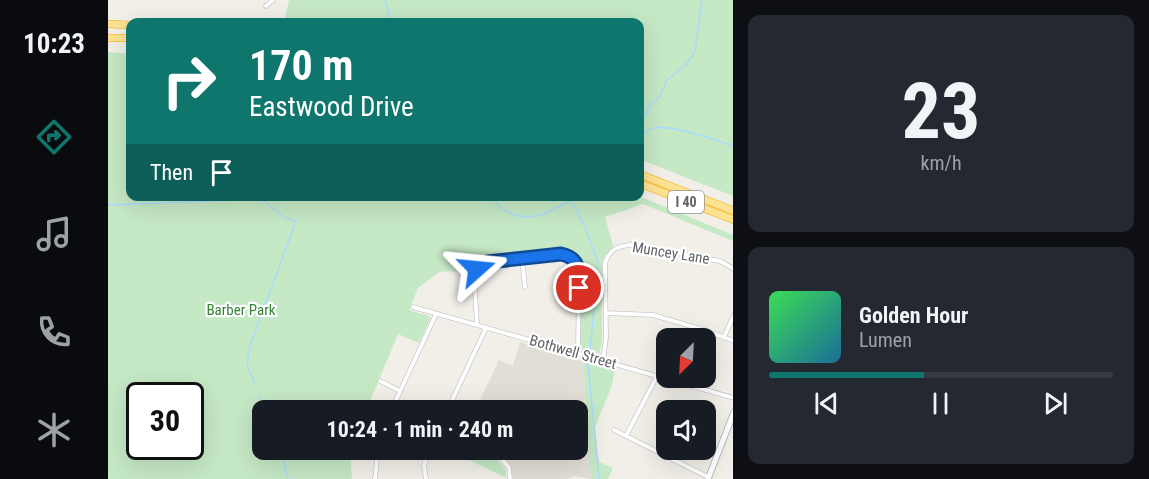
<!DOCTYPE html>
<html lang="en">
<head>
<meta charset="utf-8">
<style>
	body { margin:0; font-family:"Roboto Condensed",sans-serif; background:#242831; color:#f1f3f6; height:100vh; display:flex; flex-direction:column; font-size:22px; white-space:nowrap }
	* { box-sizing:border-box; margin:0 }
	p { font-size:20px; color:#9ea1a6 }
	.icon { flex:none; width:33px; height:33px; fill:none; stroke:currentColor; stroke-width:2; stroke-linecap:round; stroke-linejoin:round }
	.map { position:relative; flex:1; overflow:hidden }
	.sheet { display:flex; flex-direction:column; gap:15px; padding:15px; background:#0d0f14; width:416px }
	.sheet>* { flex:none }
	.banner { position:absolute; left:18px; top:18px; width:518px; height:183px; border-radius:12px; box-shadow:0 6px 24px #0002; background:#0f766e; color:#fff; overflow:hidden }
	.needle { width:39px; rotate:204deg }
	.controls { position:absolute; left:548px; top:328px; display:grid; gap:12px }
	.controls a { display:grid; place-items:center; width:60px; height:60px; border-radius:12px; background:#171b24; box-shadow:0 6px 24px #0002; font-size:30px }
	.speed { position:absolute; left:18px; top:382px; display:flex; gap:12px; font-size:30px; font-weight:700; text-align:center }
	.speed>* { display:grid; place-content:center; width:78px; height:78px; border-radius:50%; background:#171b24; box-shadow:0 6px 24px #0002; line-height:1 }
	.speed .limit { border:3px solid #111; border-radius:9px; background:#fff; color:#111 }
	.pin { position:absolute; display:grid; place-items:center; width:51px; height:51px; color:#fff; margin:-26px; border:3px solid #fff; border-radius:50%; box-shadow:0 2px 6px #0007 }
	.me { position:absolute; width:66px; margin:-33px; rotate:72deg; stroke-linejoin:round; filter:drop-shadow(0 0 4px #0008) }
	.turn { display:flex; align-items:center; gap:21px; height:126px; padding:0 24px; font-size:27px }
	.turn .icon { width:78px; height:78px; stroke-width:2.5 }
	.turn b { display:block; font-size:42px; line-height:51px }
	.then { display:flex; align-items:center; height:57px; padding:0 24px; background:#0003; gap:12px; font-size:22px }
	.sheet .card { flex:1; display:flex; flex-direction:column; justify-content:center; gap:9px; min-width:0; padding:0 21px; border-radius:12px; background:#242831 }
	.sheet .dial { align-items:center; gap:0 }
	.dial b { font-size:78px; line-height:1 }
	.song { display:flex; align-items:center; gap:18px }
	.cover { width:72px; height:72px; border-radius:9px; background:linear-gradient(135deg,hsl(130 70% 55%),hsl(200 70% 35%)) }
	.played { height:6px; border-radius:3px; background:linear-gradient(90deg,#0f766e 45%,#363941 45%) }
	.keys { display:flex; justify-content:space-around; direction:ltr }
	.trip { position:absolute; left:144px; top:400px; width:336px; height:60px; border-radius:12px; background:#171b24; box-shadow:0 6px 24px #0002; font-weight:700; line-height:60px; text-align:center }
	main { display:flex; flex:1; min-height:0 }
	.tabs { display:flex; flex-direction:column; width:108px; justify-content:space-around; align-items:center; background:#090b0e; color:#9ea1a6 }
	.tabs .icon { width:42px; height:42px }
	.tabs .on { color:#0f766e }
	.tabs b { font-size:27px; color:#f1f3f6 }
	.map>svg:first-child { display:block }
	.education { fill:#e1ded6 }
	.green { fill:#c5e8c5; fill-rule:evenodd }
	.lines { fill:none; stroke-linecap:round; stroke-linejoin:round }
	.stream { stroke:#aadaff; stroke-width:1.5 }
	.street-casing { stroke:#b5b8bc; stroke-width:5 }
	.secondary-casing { stroke:#b6babf; stroke-width:7 }
	.highway-casing { stroke:#f9ab00; stroke-width:8 }
	.street { stroke:#fff; stroke-width:4 }
	.secondary { stroke:#fff; stroke-width:5 }
	.highway { stroke:#fde293; stroke-width:7 }
	.route-casing { stroke:#114b97; stroke-width:15 }
	.route { stroke:#1a73e8; stroke-width:10 }
	.labels { text-anchor:middle; dominant-baseline:central; stroke-width:4.5; stroke-linejoin:round; paint-order:stroke }
	.shield { fill:#fff; stroke:#8f9295; stroke-width:1.5 }
	.shield-label { font-size:14px; font-weight:bold; fill:#5f6368 }
	.street-label { font-size:15px; fill:#5f6368; stroke:#fff }
	.park-label { font-size:15px; fill:#348238; stroke:#fff }
</style>
</head>
<body>
<main>
<nav class="tabs">
<b>10:23</b>
<svg class="icon on" aria-label="directions" viewBox="0 0 24 24"><path d="M12 3l9 9-9 9-9-9zM9 14v-3h6M13 9l2 2-2 2"/></svg>
<svg class="icon" aria-label="music" viewBox="0 0 24 24"><path d="M9 18V5l10-2v13"/><circle cx="6" cy="18" r="3"/><circle cx="16" cy="16" r="3"/></svg>
<svg class="icon" aria-label="phone" viewBox="0 0 24 24"><path d="M5 4h4l2 5-3 2q2 4 5 5l2-3 5 2v4C11 20 4 13 5 4z"/></svg>
<svg class="icon" aria-label="climate" viewBox="0 0 24 24"><path d="M12 3v18M4 7l16 10M4 17L20 7"/></svg>
</nav>
<div class="map">
<svg width="626" height="479" viewBox="0 0 626 479">
	<rect width="100%" height="100%" fill="#f1efe8"/>
	<!-- education -->
	<path class="education" d="M412,342L475,360L483,479L467,476L458,479H405L403,466L391,450H470V411H367L391,360L405,366Z"/>
	<!-- green -->
	<path class="green" d="M181,0H625V196L531,159V22H176Z
		M0,52L22,54V196H531L625,235V241L535,204L497,217L505,246L497,255L494,263V340L491,357L472,352L473,269C471,263 468,257 462,254C454,251 386,257 376,260C370,263 366,267 363,273L340,271L331,272L310,288L301,310L321,316L322,319L311,343L290,334L258,411H154V450H242L244,479H0ZM32,396H82V447H32Z
		M475,360L507,369L504,385L487,428L491,462L505,468L500,479H483Z
		M351,450H382L398,471V478L349,454Z"/>
	<g class="lines">
		<!-- stream -->
		<path class="stream" d="M277,0L281,13L280,22
			M531,122L538,115L541,106L551,98L559,80L577,66L587,52L594,0
			M531,139C535,134 539,129 546,128C562,124 608,140 626,146
			M383,196C387,203 393,208 400,212C425,226 448,208 470,196
			M463,200L479,232L490,263L482,351
			M0,205L153,199L164,196
			M480,364L491,479
			M146,383L139,364L142,346L188,221L176,217L153,199
			M151,395L158,411
			M173,450L180,479"/>
		<defs>
			<path id="street" d="M158,6L165,0
				M414,258L417,287
				M305,307L626,398
				M498,313L545,315L596,330L626,341
				M369,325L366,275L373,265L392,261L453,254C463,256 468,260 471,270L470,354
				M616,337L626,315
				M495,361L498,338L497,263C502,249 509,246 524,245L612,261L626,269
				M272,381L292,391
				M283,411L328,314
				M339,411L378,328
				M506,430L600,477
				M518,436L549,376
				M387,450L401,468L402,479
				M267,479L270,450
				M318,479L316,466L320,450"/>
			<path id="secondary" d="M600,479L626,412"/>
			<path id="highway" d="M0,24L22,25
				M0,38H22
				M531,174L626,211
				M531,183L626,220"/>
		</defs>
		<!-- street casing -->
		<use href="#street" class="street-casing"/>
		<!-- secondary casing -->
		<use href="#secondary" class="secondary-casing"/>
		<!-- highway casing -->
		<use href="#highway" class="highway-casing"/>
		<!-- street -->
		<use href="#street" class="street"/>
		<!-- secondary -->
		<use href="#secondary" class="secondary"/>
		<!-- highway -->
		<use href="#highway" class="highway"/>
	</g>
	<g class="lines">
		<defs>
			<path id="route" d="M369,269L380,262L453,254C472,258 471,271 471,288"/>
		</defs>
		<!-- route casing -->
		<use href="#route" class="route-casing"/>
		<!-- route -->
		<use href="#route" class="route"/>
	</g>
	<g class="labels">
		<!-- shield labels -->
		<rect class="shield" x="560" y="191" width="36" height="22" rx="4.5"/>
		<g class="shield-label">
			<text x="578" y="202">I 40</text>
		</g>
		<!-- street labels -->
		<g class="street-label">
			<text transform="translate(563 253) rotate(9)">Muncey Lane</text>
			<text transform="translate(465 352) rotate(16)">Bothwell Street</text>
		</g>
		<!-- park labels -->
		<g class="park-label">
			<text x="133" y="310">Barber Park</text>
		</g>
	</g>
</svg>
<div class="controls">
<a><svg class="needle" viewBox="-14 -14 28 28"><path d="M0-13l5 13h-10z" fill="#e53935"/><path d="M0 13l5-13h-10z" fill="#9ea1a6"/></svg></a>
<a><svg class="icon" aria-label="sound" viewBox="0 0 24 24"><path d="M4 9h4l5-4v14l-5-4H4zM17 9q2 3 0 6"/></svg></a>
</div>
<div class="speed"><div class="limit">30</div></div>
<div class="pin" style="left:471px;top:288px;background:#d93025"><svg class="icon" aria-label="arrive" viewBox="0 0 24 24"><path d="M6 21V4h12l-3 4 3 4H6"/></svg></div>
<svg class="me" style="left:369px;top:269px" viewBox="-20 -20 40 40"><path d="M0-17L14 15 0 8-14 15z" fill="#1a73e8" stroke="#fff" stroke-width="4"/></svg>
<div class="trip">10:24 · 1 min · 240 m</div>
<div class="banner">
<div class="turn"><svg class="icon" aria-label="right" viewBox="0 0 24 24"><path d="M7 20v-9h11M14 6l5 5-5 5"/></svg><div><b>170 m</b>Eastwood Drive</div></div>
<div class="then">Then<svg class="icon" aria-label="arrive" viewBox="0 0 24 24"><path d="M6 21V4h12l-3 4 3 4H6"/></svg></div>
</div>
</div>
<section class="sheet">
<div class="card dial"><b>23</b><p>km/h</p></div>
<div class="card">
<div class="song"><i class="cover"></i><div><b>Golden Hour</b><p>Lumen</p></div></div>
<div class="played"></div>
<div class="keys"><svg class="icon" aria-label="previous" viewBox="0 0 24 24"><path d="M18 5L8 12l10 7zM5 5v14"/></svg><svg class="icon" aria-label="pause" viewBox="0 0 24 24"><path d="M8 5v14M16 5v14"/></svg><svg class="icon" aria-label="next" viewBox="0 0 24 24"><path d="M6 5l10 7-10 7zM19 5v14"/></svg></div>
</div>
</section>
</main>
</body>
</html>
